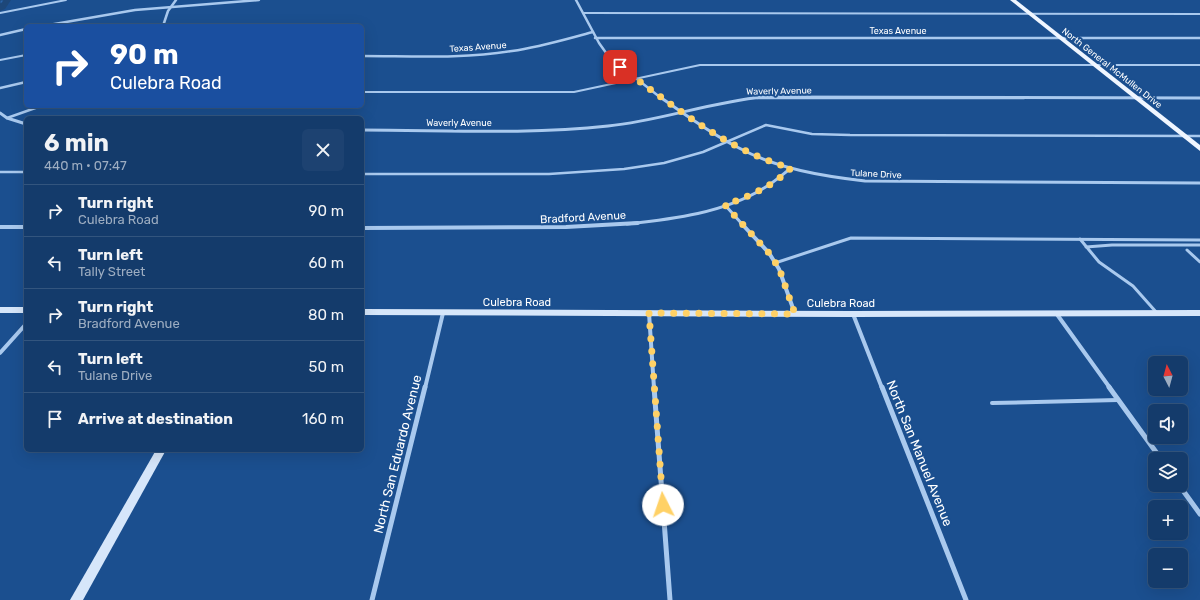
<!DOCTYPE html>
<meta charset="utf-8">
<style>
:root{--surface:#143b6b;--page:#1d4271;--text:#f1f3f6;--muted:#9dadc1;--line:#33557e}
body{margin:0;font-family:Rubik,sans-serif;background:var(--page);color:var(--text);height:100vh;display:flex;flex-direction:column;font-size:15px;white-space:nowrap}
*{box-sizing:border-box;margin:0}
p{font-size:13px;color:var(--muted)}
.icon{flex:none;width:22px;height:22px;fill:none;stroke:currentColor;stroke-width:2;stroke-linecap:round;stroke-linejoin:round}
.map{position:relative;flex:1;overflow:hidden}
.drawer{position:absolute;left:24px;top:116px;width:340px;height:336px;display:flex;flex-direction:column;background:var(--surface);border-radius:6px;box-shadow:0 4px 16px #0002,0 0 0 1px var(--line)}
.drawer>*{flex:none}
.guide{position:absolute;left:24px;top:24px;width:340px;height:84px;border-radius:6px;box-shadow:0 4px 16px #0002,0 0 0 1px var(--line);background:#1a4fa0;color:#fff;overflow:hidden}
.needle{width:26px;rotate:354deg}
.fabs{position:absolute;left:1148px;top:356px;display:grid;gap:8px}
.fabs a{display:grid;place-items:center;width:40px;height:40px;border-radius:6px;background:var(--surface);box-shadow:0 4px 16px #0002,0 0 0 1px var(--line);font-size:20px}
.pin{position:absolute;display:grid;place-items:center;width:34px;height:34px;color:#fff;margin:-17px;border-radius:8px;box-shadow:0 2px 6px #0006}
.me{position:absolute;width:44px;margin:-22px;rotate:356deg;stroke-linejoin:round;filter:drop-shadow(0 0 3px #0008)}
.turn{display:flex;align-items:center;gap:14px;height:84px;padding:0 20px;font-size:18px}
.turn .icon{width:52px;height:52px;stroke-width:2.5}
.turn b{display:block;font-size:28px;line-height:34px}
.round{display:grid;place-items:center;flex:none;width:42px;height:42px;border-radius:6px;background:var(--page)}
.headline{display:flex;align-items:center;justify-content:space-between;height:68px;padding:0 20px}
h1{font-size:24px;font-weight:700;line-height:30px}
ul{padding:0;list-style:none}
li{display:flex;align-items:center;gap:12px;height:52px;padding:0 20px;border-top:1px solid var(--line)}
li div{flex:1}
li b{display:block;font-size:15px}
li em{font-style:normal}
.map>svg:first-child{display:block}
</style>
<div class="map">
<svg width="1200" height="600" viewBox="0 0 1200 600">
<rect width="100%" height="100%" fill="#1b4f8f"/>
<g fill="none" stroke-linecap="round" stroke-linejoin="round">
<g stroke="#a9c9ee" stroke-width="2">
<path d="M0,13l66,-13"/>
<path d="M584,13l616,1"/>
<path d="M0,60l26,-5"/>
<path d="M362,92h212l126,-27h500"/>
</g>
<g stroke="#a9c9ee" stroke-width="2.5">
<path d="M7,118l34,-12"/>
<path d="M0,172h26"/>
<path d="M362,174h187l75,-5 40,-6 39,-11 63,-27 46,9 38,1 350,1"/>
</g>
<g stroke="#a9c9ee" stroke-width="3">
<path d="M1080,239l19,23 34,24 24,27"/>
<path d="M1086,247l26,-2h88"/>
<path d="M1187,250l13,12"/>
<path d="M775,263l76,-25 349,2"/>
</g>
<path stroke="#a9c9ee" stroke-width="4" d="M992,403l126,-3"/>
<g stroke="#a9c9ee" stroke-width="2.5">
<path d="M576,0l23,43 10,14 52,41"/>
<path d="M43,26l92,-16 124,-10"/>
<path d="M163,26l5,-15 8,-11"/>
<path d="M0,35l26,-6"/>
<path d="M595,38h605"/>
<path d="M362,56c50,0 101,3 150,-5 28,-4 54,-12 81,-19"/>
<path d="M0,88l26,-6"/>
<path d="M757,98h267"/>
</g>
<g stroke="#a9c9ee" stroke-width="3">
<path d="M660,97c26,18 51,37 79,51 39,21 83,28 126,33l335,2"/>
<path d="M0,113l7,5 19,6"/>
<path d="M362,130c82,0 164,5 246,-4 52,-5 102,-24 155,-29l437,1"/>
<path d="M725,205l17,19"/>
<path d="M627,224c46,-5 97,-11 137,-36 9,-5 18,-13 27,-20"/>
</g>
<g stroke="#a9c9ee" stroke-width="4">
<path d="M741,223l28,30 10,16 16,45"/>
<path d="M0,227h26"/>
<path d="M362,228l204,-1 72,-4"/>
<path d="M649,313l5,75"/>
<path d="M1056,313l54,75"/>
<path d="M853,314l29,74"/>
<path d="M0,353l26,-29"/>
<path d="M425,388l18,-75"/>
</g>
<g stroke="#a9c9ee" stroke-width="5">
<path d="M654,387l16,213"/>
<path d="M882,387l84,213"/>
<path d="M1109,387l52,72"/>
<path d="M1179,485l21,29"/>
<path d="M372,600l53,-213"/>
</g>
<g fill="#d6e6fa" fill-rule="evenodd">
<rect x="0" y="307" width="26" height="6"/>
<path d="M362,309l491,2 347,-1v6l-347,1 -491,-2z"/>
<path d="M156,450h10l-83,150h-13z"/>
</g>
<path fill="#f0f6ff" fill-rule="evenodd" d="M1010,0h6l184,145v6z"/>
</g>
<path fill="#1d4779" d="M4,0h7l-6,9 -5,2v-7z"/>
<path fill="#2a66ad" stroke="#1d4779" d="M0,0h4l-2,3 -2,1z"/>
<g fill="none" stroke-linecap="round" stroke-linejoin="round">
<path stroke="#ffd166" stroke-width="7" stroke-dasharray="0 12.6" d="M620,67c54,39 106,83 171,101 -19,19 -42,28 -66,37l44,48 10,15 16,46 -146,-1 14,192"/>
</g>
<g text-anchor="middle" stroke-width="4" stroke-linejoin="round" paint-order="stroke">
<g font-size="9" fill="#fff" stroke="#1b4f8f">
<text x="898" y="34">Texas Avenue</text>
<text transform="translate(478 47) rotate(-4)" y="3">Texas Avenue</text>
<text transform="translate(1112 68) rotate(38)" y="3">North General McMullen Drive</text>
<text transform="translate(779 91) rotate(-1)" y="3">Waverly Avenue</text>
<text x="459" y="126">Waverly Avenue</text>
<text transform="translate(876 174) rotate(3)" y="3">Tulane Drive</text>
</g>
<g font-size="11" fill="#fff" stroke="#1b4f8f">
<text transform="translate(583 217) rotate(-3)" y="4">Bradford Avenue</text>
<text x="517" y="306">Culebra Road</text>
<text x="841" y="307">Culebra Road</text>
</g>
<g font-size="13" fill="#fff" stroke="#1b4f8f">
<text transform="translate(920 453) rotate(68)" y="5">North San Manuel Avenue</text>
<text transform="translate(397 454) rotate(-76)" y="5">North San Eduardo Avenue</text>
</g>
</g>
</svg>
<div class="fabs">
<a><svg class="needle" viewBox="-14 -14 28 28"><path d="M0-13l5 13h-10z" fill="#e53935"/><path d="M0 13l5-13h-10z" fill="#9dadc1"/></svg></a>
<a><svg class="icon" aria-label="sound" viewBox="0 0 24 24"><path d="M4 9h4l5-4v14l-5-4H4zM17 9q2 3 0 6"/></svg></a>
<a><svg class="icon" aria-label="layers" viewBox="0 0 24 24"><path d="M12 4l9 5-9 5-9-5zM3 14l9 5 9-5"/></svg></a>
<a>+</a>
<a>−</a>
</div>
<div class="pin" style="left:620px;top:67px;background:#d93025"><svg class="icon" aria-label="arrive" viewBox="0 0 24 24"><path d="M6 21V4h12l-3 4 3 4H6"/></svg></div>
<svg class="me" style="left:663px;top:505px" viewBox="-20 -20 40 40"><circle r="19" fill="#fff"/><path d="M0-13L10 11 0 6-10 11z" fill="#ffd166"/></svg>
<div class="guide">
<div class="turn"><svg class="icon" aria-label="right" viewBox="0 0 24 24"><path d="M7 20v-9h11M14 6l5 5-5 5"/></svg><div><b>90 m</b>Culebra Road</div></div>
</div>
<section class="drawer">
<div class="headline"><div><h1>6 min</h1><p>440 m · 07:47</p></div><a class="round"><svg class="icon" aria-label="close" viewBox="0 0 24 24"><path d="M6 6l12 12M18 6L6 18"/></svg></a></div>
<ul>
<li><svg class="icon" aria-label="right" viewBox="0 0 24 24"><path d="M7 20v-9h11M14 6l5 5-5 5"/></svg><div><b>Turn right</b><p>Culebra Road</p></div><em>90 m</em></li>
<li><svg class="icon" aria-label="left" viewBox="0 0 24 24"><path d="M17 20v-9H6M10 6l-5 5 5 5"/></svg><div><b>Turn left</b><p>Tally Street</p></div><em>60 m</em></li>
<li><svg class="icon" aria-label="right" viewBox="0 0 24 24"><path d="M7 20v-9h11M14 6l5 5-5 5"/></svg><div><b>Turn right</b><p>Bradford Avenue</p></div><em>80 m</em></li>
<li><svg class="icon" aria-label="left" viewBox="0 0 24 24"><path d="M17 20v-9H6M10 6l-5 5 5 5"/></svg><div><b>Turn left</b><p>Tulane Drive</p></div><em>50 m</em></li>
<li><svg class="icon" aria-label="arrive" viewBox="0 0 24 24"><path d="M6 21V4h12l-3 4 3 4H6"/></svg><div><b>Arrive at destination</b></div><em>160 m</em></li>
</ul>
</section>
</div>
